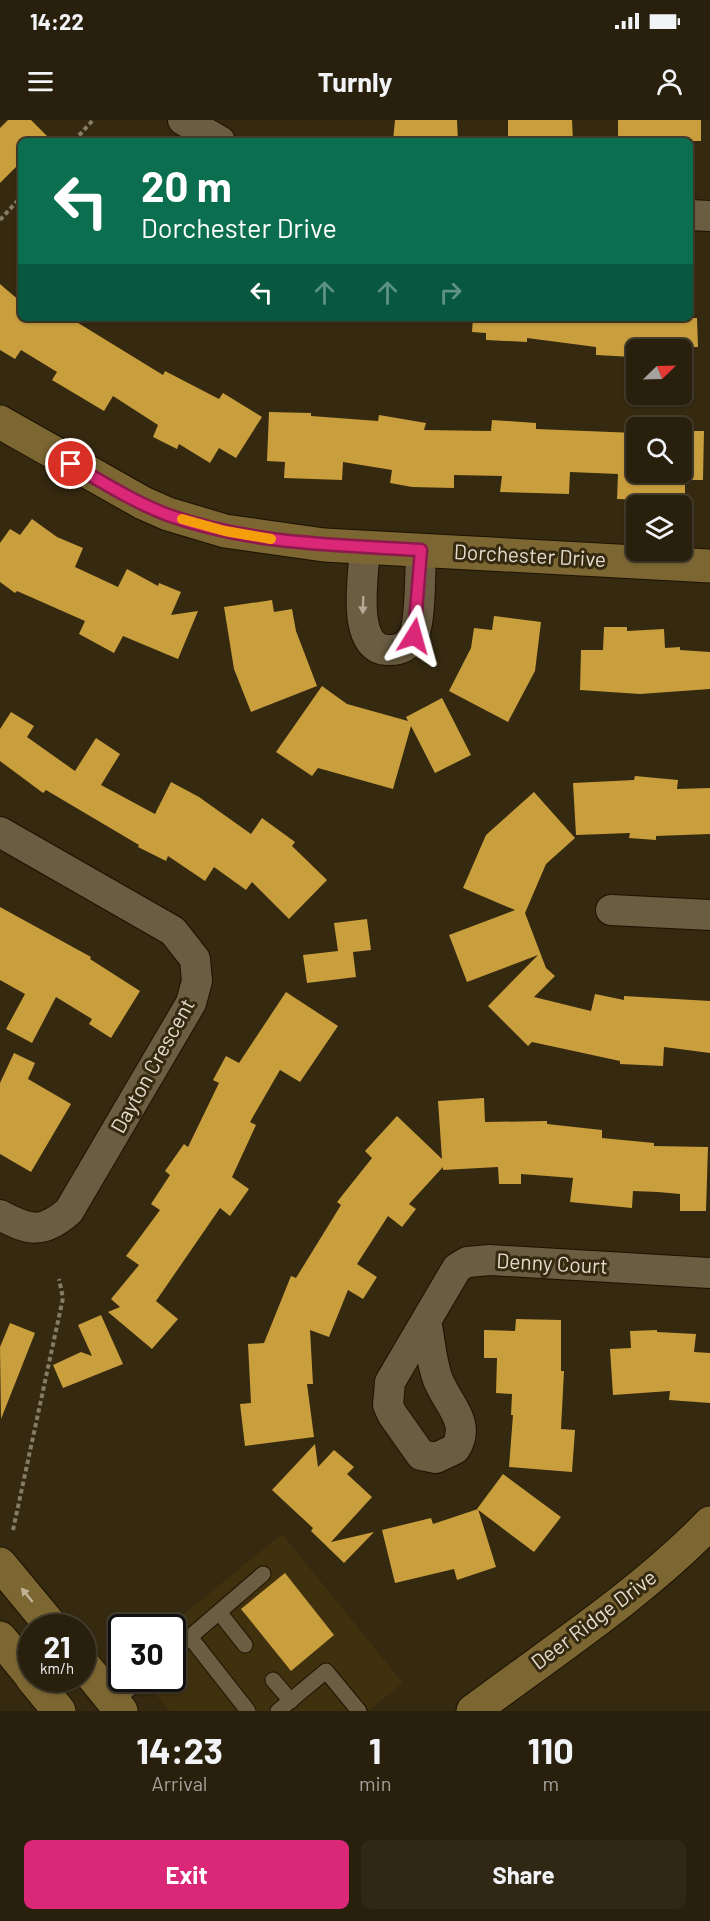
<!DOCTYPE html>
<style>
:root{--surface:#281f0c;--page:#302715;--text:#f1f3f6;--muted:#a5a29d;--line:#443d2d;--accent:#db2777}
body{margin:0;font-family:Barlow,sans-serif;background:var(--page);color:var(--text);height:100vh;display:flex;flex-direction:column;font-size:22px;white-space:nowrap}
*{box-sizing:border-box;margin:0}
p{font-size:20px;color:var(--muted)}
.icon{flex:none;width:33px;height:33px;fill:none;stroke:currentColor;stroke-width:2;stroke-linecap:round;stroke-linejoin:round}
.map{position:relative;height:1591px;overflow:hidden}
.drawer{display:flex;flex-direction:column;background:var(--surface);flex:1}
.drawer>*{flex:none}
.hud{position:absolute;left:18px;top:18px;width:675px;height:183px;border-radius:9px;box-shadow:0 2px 4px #0004,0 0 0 2px var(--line);background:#0b6e4f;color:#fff;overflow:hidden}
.needle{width:39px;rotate:67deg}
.tools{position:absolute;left:626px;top:219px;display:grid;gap:12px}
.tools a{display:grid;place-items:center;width:66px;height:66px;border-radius:9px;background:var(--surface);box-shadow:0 2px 4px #0004,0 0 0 2px var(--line);font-size:30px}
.speed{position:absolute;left:18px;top:1494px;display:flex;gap:12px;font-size:30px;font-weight:700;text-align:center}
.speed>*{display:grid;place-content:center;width:78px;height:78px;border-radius:50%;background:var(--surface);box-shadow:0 2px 4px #0004,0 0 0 2px var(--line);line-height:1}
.speed small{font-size:15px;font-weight:400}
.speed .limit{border:3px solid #111;border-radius:9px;background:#fff;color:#111}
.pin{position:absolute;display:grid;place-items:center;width:51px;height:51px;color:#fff;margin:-26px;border:3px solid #fff;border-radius:50%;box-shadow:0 2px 6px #0007}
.me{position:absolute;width:66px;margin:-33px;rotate:8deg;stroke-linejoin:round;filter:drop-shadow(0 0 4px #0008)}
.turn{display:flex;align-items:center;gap:21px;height:126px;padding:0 24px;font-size:27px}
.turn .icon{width:78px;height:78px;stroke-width:2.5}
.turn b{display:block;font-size:42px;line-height:51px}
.lanes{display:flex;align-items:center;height:57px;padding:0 24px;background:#0003;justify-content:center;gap:30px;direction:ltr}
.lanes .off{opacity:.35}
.eta{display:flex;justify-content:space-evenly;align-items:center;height:102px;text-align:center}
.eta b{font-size:36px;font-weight:700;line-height:42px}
.button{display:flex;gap:12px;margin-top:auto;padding:12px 24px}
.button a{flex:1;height:69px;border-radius:9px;background:var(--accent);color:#fff;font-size:24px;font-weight:700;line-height:69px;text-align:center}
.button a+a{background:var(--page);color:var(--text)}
.status{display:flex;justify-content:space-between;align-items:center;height:42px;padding:0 30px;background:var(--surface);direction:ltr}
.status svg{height:16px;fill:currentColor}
header{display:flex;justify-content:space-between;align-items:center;height:78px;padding:0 24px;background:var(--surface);font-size:27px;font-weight:700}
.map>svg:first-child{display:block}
</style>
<div class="status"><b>14:22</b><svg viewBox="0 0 49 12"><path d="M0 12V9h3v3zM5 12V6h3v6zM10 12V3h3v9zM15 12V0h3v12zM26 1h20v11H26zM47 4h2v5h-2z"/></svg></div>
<header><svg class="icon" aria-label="menu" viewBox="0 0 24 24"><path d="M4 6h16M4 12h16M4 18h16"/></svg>Turnly<svg class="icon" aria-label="person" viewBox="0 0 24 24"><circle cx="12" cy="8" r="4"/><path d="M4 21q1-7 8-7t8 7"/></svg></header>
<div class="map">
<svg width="710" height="1591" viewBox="0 0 710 1591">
<rect width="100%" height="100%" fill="#352910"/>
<path fill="#3f300e" d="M282,1414l121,149 -35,28h-198l-27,-32 29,-1v-50l-4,-1z"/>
<g fill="#c99e3d">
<path d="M8,0h23l21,21h-31v21l-21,21v-55z"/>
<path d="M395,0h62l1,21h-65z"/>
<path d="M508,0h64l1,21h-65z"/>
<rect x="618" y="0" width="83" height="21"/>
<path d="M0,164l21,18v16h49l93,57 2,-4 54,28 4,-6 39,24 -26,41 -17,-10 -9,15 -31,-19 -2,5 -24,-12 5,-12 -45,-29 -9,15 -52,-31 5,-8 -36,-22 -6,9 -15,-9z"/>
<path d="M473,198h224l1,29 -65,2v8l-37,-2v-8l-69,-9v4l-41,-2v-7l-14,-1z"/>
<path d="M269,292l42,1v3l67,5 1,-6 47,8 -2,7 67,1 1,-11 44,3v6l100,4v39h45v-41h23l-1,49h-18v20h-41l-27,-1 1,-25 -48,-2 -1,22 -69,-2 2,-16 -48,-1v13l-42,-1 -22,-4 2,-13 -49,-8 -1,18 -58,-2 1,-16 -18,-1z"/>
<path d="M32,399l25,18 26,11 -8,19 43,20 9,-18 31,17 1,-3 22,9 -10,23 27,-4 -20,48 -55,-23 -9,17 -35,-19 6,-13 -68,-30 -2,2 -15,-11v-39l10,-14 10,6z"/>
<path d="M272,480l2,12 18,-3 4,22 21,55 -66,26 -17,-43 -10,-62z"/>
<path d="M494,496l47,6 -6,49 -27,51 -59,-31 22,-43 3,-20 18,2z"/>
<path d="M604,507h23v4l37,-2 1,19 15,-1v3l30,2v37l-70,5 -60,-4 1,-40h22z"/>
<path d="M322,566l25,18 61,17 -2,-4 36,-19 29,57 -36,18 -24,-47 -18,63 -75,-21 -6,8 -36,-24z"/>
<path d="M11,592l23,14 -7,11 48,34 21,-33 24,16 -19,31 54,29 16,-32 28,15 52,37 11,-16 33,24 -3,4 35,34 -38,39 -37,-37 -6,8 -32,-23 -9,14 -37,-25 -2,5 -28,-14 1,-2 -93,-55 -3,3 -43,-32v-32z"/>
<path d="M635,656l43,4 -1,9 33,-1v46l-54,2v4l-27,-2 1,-5 -54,2 -3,-52 61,-3z"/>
<path d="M534,672l41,46 -29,26 -21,49 21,55 9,8 -21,21 57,14 4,-17 29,6v-4l86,5v52l-46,-6 -1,19 -43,-2v-3l-88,-19 -4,4 -40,-40 50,-51 -71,27 -18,-47 66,-25 -52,-22 23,-53z"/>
<path d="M0,787l91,50 -1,2 50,32 -29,47 -22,-14 3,-5 -36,-22 -24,46 -26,-14 19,-35 -25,-14z"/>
<path d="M367,799l4,31 -18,2 3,25 -49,6 -4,-28 35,-4 -4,-28z"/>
<path d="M286,872l52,34 -38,56 -20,-12 -30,52 6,3 -24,52 17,12 -19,27 -10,-8 -64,93 22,18 -26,30 -44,-37 12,-5 -9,-8 28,-34 -13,-9 34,-46 -9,-6 19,-29 -5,-4 19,-27 4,3 31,-64 -6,-3 13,-24 13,7z"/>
<path d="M14,933l21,10 -7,16 43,25 -40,68 -31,-18v-71z"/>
<path d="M484,978l1,24 62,-1v3l55,6v8l52,5v3l54,1 -2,64h-26v-17l-22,-2 -25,-1 -1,17 -62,-6 3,-24 -52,-4v10h-22l-1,-17 -55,3v-3l-34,37 7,5 -14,18 -14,-11 -31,48 20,13 -14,22 -15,-9 -19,47 -19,-7 3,54h-6l7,53 -69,9 -5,-42 11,-1 -3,-59 16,-1 27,-67 5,2 45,-73 -4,-3 35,-44 -7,-7 32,-35 45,43 -4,-58z"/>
<path d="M101,1195l22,49 -60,24 -10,-23 28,-13 11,4 -14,-31z"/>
<path d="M516,1199l45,1v51h3l-3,58 14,1 -3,42 -63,-5 4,-52h-2l1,-21 -16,-1 1,-35h-13v-28l31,1z"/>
<path d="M10,1203l25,10 -34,86 -1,-72z"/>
<path d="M657,1210v2l39,2 -2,18 16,1v50l-41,-3 1,-9 -57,4 -3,-46 21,-1 -1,-17z"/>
<path d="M315,1324l3,23 16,-17 20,17 -7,7 25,23 -41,45 43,-10 -30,31 -33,-32 2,-3 -41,-38z"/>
<path d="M503,1354l58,43 -27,35 -57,-43z"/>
<path d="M478,1389l18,58 -39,13 -3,-11 -59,14 -13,-53 49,-12 2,6z"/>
<path d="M285,1453l49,62 -43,36 -50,-62z"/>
</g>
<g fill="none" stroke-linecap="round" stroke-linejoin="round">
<defs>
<g id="lane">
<path d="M219,1492l26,33"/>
<path d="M190,1517l73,-63"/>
<path d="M172,1532l18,-15 58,74"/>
<path d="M273,1560l18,21"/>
<path d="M114,1582l28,-24"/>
<path d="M278,1591l48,-40 33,40"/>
</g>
<g id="street">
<path d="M183,0l37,21"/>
<path d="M690,95l20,1"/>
<path d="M365,427c-1,26 -16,105 25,103 10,0 18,-4 23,-13 8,-15 7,-68 8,-87"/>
<path d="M0,712l173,99 22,28 2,22 -6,22 -122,208c-26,23 -40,20 -69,4"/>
<path d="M611,790l99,5"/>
<path d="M426,1201c4,19 5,38 11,56 8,25 36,45 18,72l-19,9 -15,-3 -29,-41 -4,-9 2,-23 67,-114 10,-6 23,-2 220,13"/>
</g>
<g id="secondary">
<path d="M0,302l143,81 25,11 57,17 99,14 386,21"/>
<path d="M0,1444l53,64"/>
<path d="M0,1518l32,39"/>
<path d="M82,1543l39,48"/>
<path d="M32,1558l27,33"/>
<path d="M473,1591c80,-60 167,-116 237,-188"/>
</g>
</defs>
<use href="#lane" stroke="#1d1200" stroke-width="17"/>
<use href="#street" stroke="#1d1200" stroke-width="32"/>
<use href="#secondary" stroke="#1d1200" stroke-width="35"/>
<g stroke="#857b66" stroke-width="4" stroke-dasharray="4.5 3" stroke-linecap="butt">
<path d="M74,21l19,-21"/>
<path d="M0,100l21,-23"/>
<path d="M13,1410l50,-232 -4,-19"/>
</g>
<use href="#lane" stroke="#6b5d42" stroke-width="15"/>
<use href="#street" stroke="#6b5d42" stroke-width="30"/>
<use href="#secondary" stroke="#7c6632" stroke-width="33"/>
</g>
<defs><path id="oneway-solid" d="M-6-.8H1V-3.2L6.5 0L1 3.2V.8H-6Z" transform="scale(1.5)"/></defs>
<use fill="#b4a995" href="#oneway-solid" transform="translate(363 485) rotate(92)"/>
<use fill="#c0b397" href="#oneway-solid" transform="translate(27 1475) rotate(-129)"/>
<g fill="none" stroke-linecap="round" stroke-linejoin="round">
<defs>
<path id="route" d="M71,344c31,18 63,38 97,51 81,29 168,30 253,35l-7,86"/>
</defs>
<use href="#route" stroke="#8e194d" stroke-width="15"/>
<use href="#route" stroke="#db2777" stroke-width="10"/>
<path stroke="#f59e0b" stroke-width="10" d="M182,399l43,12 46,8"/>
</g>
<g text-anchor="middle" stroke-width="6" stroke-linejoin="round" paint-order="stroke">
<g font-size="21" fill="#e4dccd" stroke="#352910">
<text transform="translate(530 436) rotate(3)" y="7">Dorchester Drive</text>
<text transform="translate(153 946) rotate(-61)" y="7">Dayton Crescent</text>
<text transform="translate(552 1144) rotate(3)" y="7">Denny Court</text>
<text transform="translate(594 1500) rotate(-37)" y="7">Deer Ridge Drive</text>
</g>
</g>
</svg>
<div class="tools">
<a><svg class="needle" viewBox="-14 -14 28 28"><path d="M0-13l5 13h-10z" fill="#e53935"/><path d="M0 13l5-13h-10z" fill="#a5a29d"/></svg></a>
<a><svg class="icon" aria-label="search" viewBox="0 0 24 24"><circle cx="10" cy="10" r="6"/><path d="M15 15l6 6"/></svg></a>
<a><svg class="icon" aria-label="layers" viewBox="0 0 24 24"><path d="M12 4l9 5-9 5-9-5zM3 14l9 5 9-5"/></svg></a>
</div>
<div class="speed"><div>21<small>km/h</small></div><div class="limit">30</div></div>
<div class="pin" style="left:71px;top:344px;background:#d93025"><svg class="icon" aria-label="arrive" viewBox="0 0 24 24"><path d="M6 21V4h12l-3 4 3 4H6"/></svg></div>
<svg class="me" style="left:414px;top:516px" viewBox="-20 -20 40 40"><path d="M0-17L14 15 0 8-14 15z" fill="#db2777" stroke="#fff" stroke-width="4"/></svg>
<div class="hud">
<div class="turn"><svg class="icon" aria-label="left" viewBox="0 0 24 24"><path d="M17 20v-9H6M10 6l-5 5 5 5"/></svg><div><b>20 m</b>Dorchester Drive</div></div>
<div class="lanes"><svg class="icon" aria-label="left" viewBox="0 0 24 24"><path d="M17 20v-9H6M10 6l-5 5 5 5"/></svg><svg class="icon off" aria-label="ahead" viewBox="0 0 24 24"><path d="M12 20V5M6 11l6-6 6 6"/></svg><svg class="icon off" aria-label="ahead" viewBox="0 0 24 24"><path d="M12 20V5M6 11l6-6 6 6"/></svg><svg class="icon off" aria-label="right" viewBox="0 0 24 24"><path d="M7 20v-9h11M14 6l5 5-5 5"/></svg></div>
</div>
</div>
<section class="drawer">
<div class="eta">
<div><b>14:23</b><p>Arrival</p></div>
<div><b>1</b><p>min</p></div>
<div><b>110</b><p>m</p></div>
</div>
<div class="button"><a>Exit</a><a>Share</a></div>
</section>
